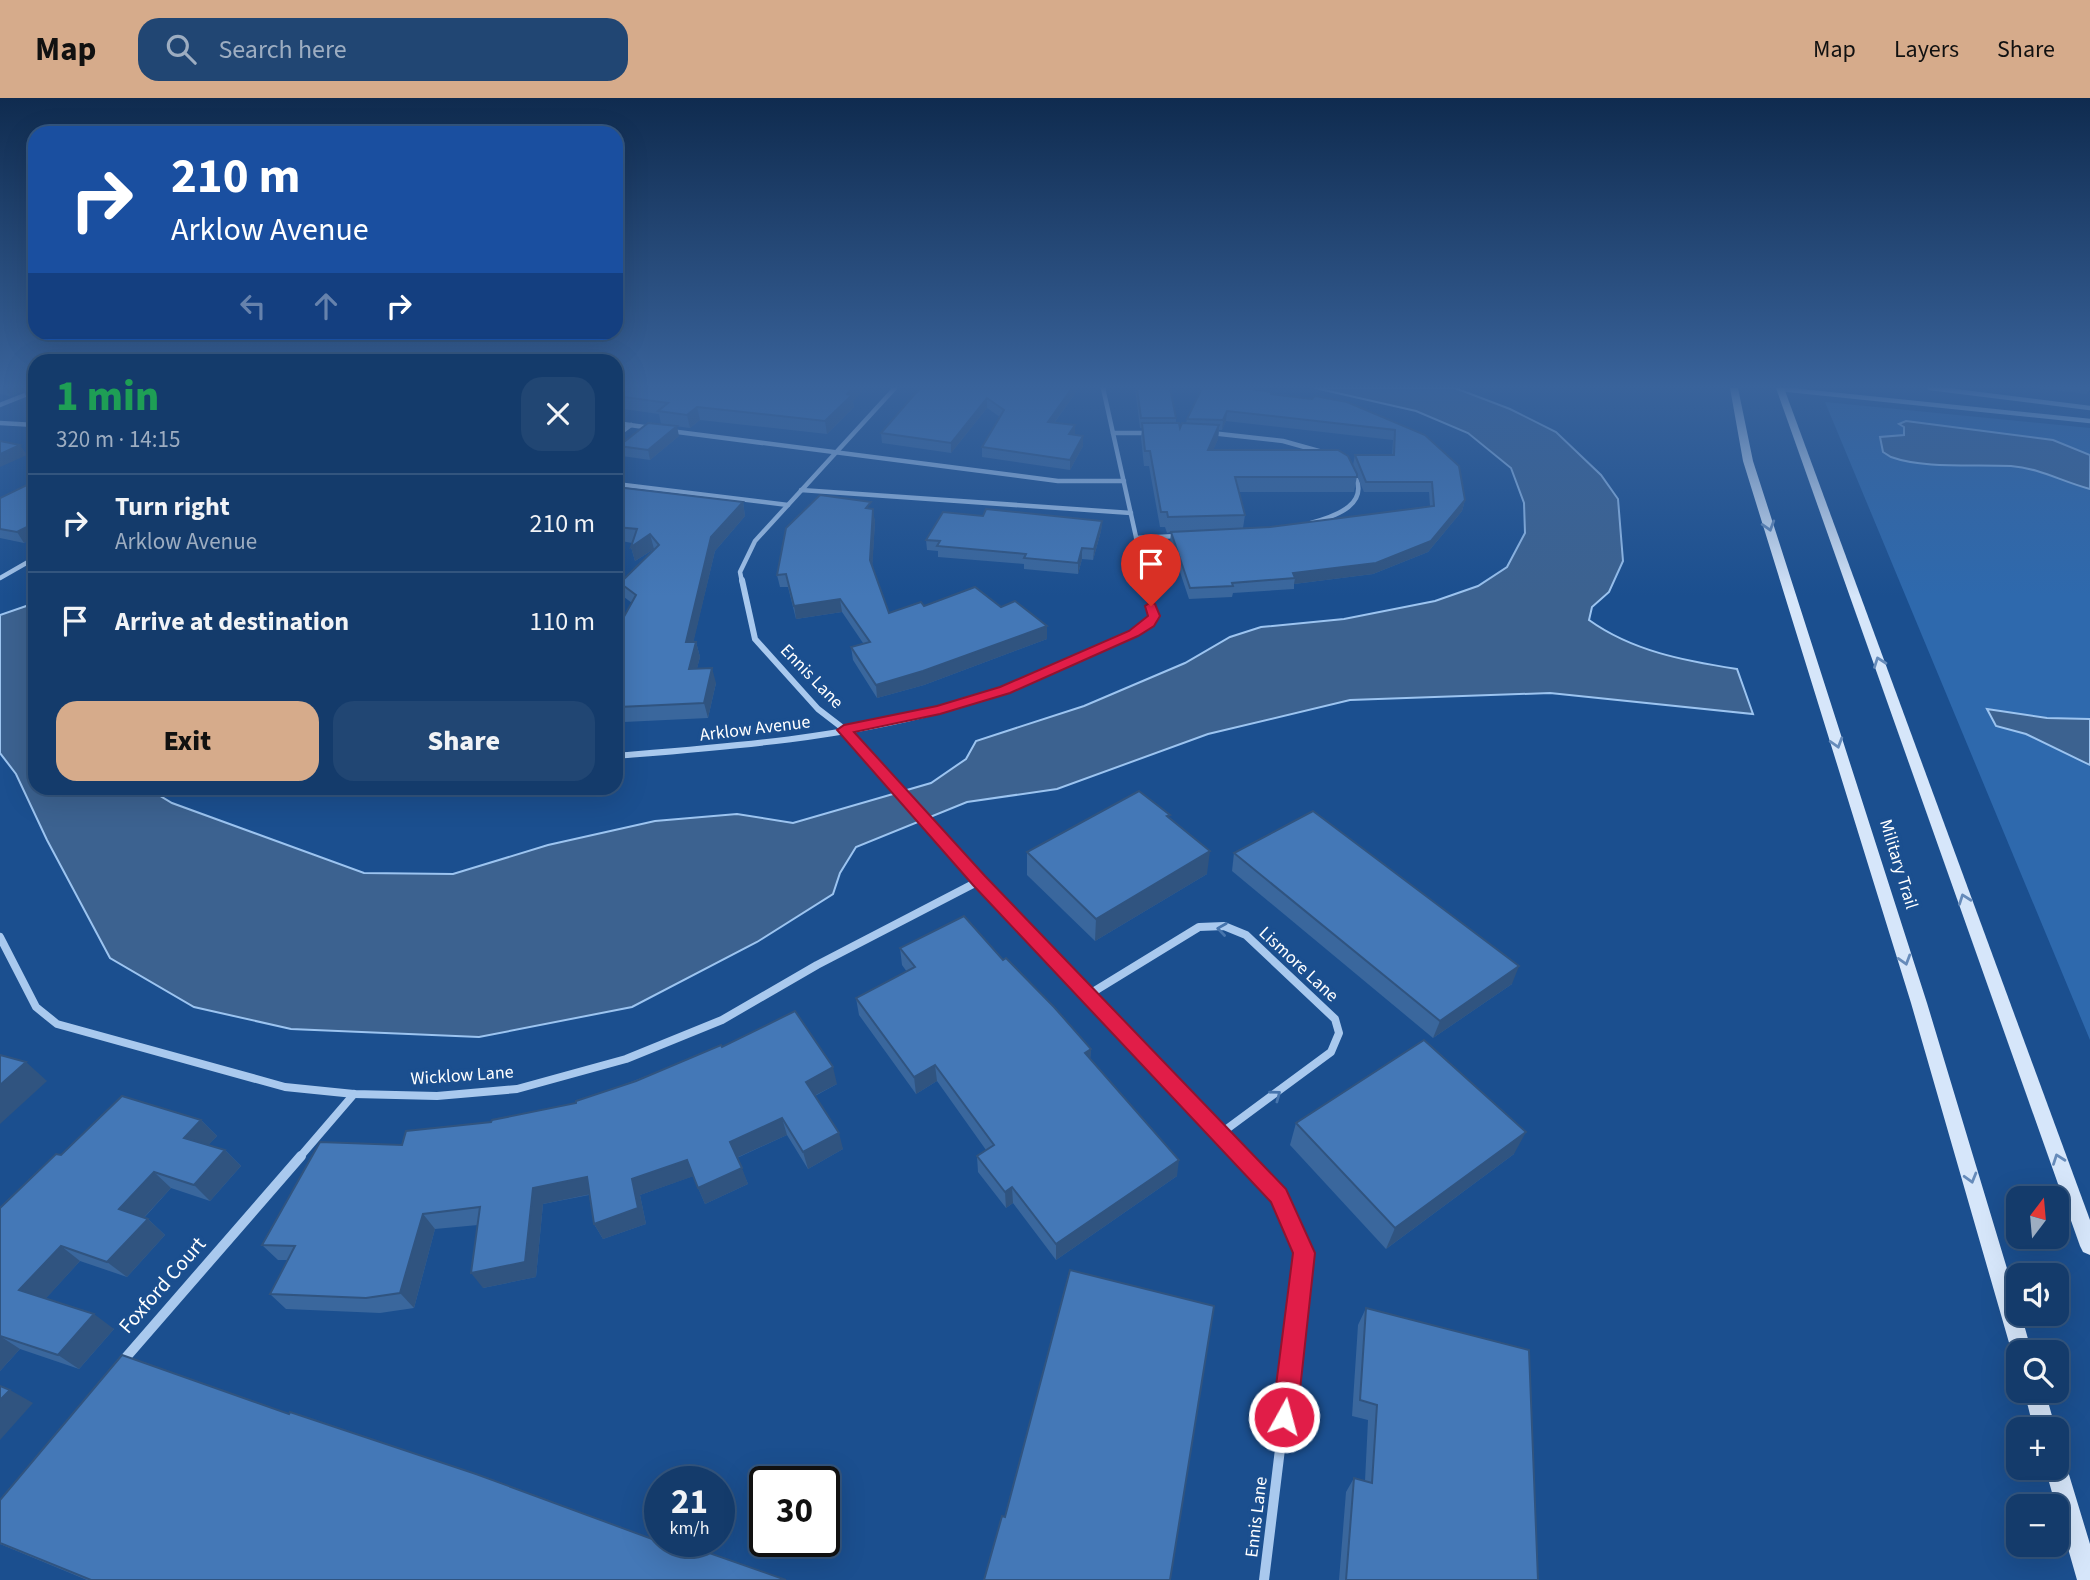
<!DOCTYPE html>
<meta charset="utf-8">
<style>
:root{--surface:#143b6b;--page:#214673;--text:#f1f3f6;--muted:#9dadc1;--line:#33557e;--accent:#d6ab8b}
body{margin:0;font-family:"Source Sans 3",sans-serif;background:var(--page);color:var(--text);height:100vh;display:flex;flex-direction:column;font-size:26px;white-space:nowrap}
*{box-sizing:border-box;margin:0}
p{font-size:23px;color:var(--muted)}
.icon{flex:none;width:38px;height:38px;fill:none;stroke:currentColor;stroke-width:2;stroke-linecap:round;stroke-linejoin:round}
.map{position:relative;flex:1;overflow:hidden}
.details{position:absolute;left:28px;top:256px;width:595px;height:441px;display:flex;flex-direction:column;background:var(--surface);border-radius:21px;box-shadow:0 7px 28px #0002,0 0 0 2px var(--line)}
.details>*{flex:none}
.top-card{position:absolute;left:28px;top:28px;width:595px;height:214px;border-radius:21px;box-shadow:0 7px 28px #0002,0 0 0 2px var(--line);background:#1a4fa0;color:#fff;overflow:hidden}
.needle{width:46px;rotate:16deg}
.fabs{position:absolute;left:2006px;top:1088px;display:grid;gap:14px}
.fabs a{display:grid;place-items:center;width:63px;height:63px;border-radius:14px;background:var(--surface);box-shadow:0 7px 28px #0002,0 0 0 2px var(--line);font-size:35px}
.speed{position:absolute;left:644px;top:1368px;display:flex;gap:14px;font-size:35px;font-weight:700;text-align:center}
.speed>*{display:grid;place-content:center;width:91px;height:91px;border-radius:50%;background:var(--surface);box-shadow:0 7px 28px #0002,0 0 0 2px var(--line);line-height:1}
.speed small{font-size:18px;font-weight:400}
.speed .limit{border:4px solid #111;border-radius:10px;background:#fff;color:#111}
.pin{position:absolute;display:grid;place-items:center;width:60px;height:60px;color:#fff;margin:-72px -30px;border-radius:50% 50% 50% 0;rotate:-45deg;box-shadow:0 0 7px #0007}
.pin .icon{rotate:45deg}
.me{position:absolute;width:77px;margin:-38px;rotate:7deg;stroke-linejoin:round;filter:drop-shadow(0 0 5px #0008)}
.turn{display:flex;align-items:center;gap:24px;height:147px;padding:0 28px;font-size:32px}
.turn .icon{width:91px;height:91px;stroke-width:2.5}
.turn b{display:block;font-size:49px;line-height:60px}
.lanes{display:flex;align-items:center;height:66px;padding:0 28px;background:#0003;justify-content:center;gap:35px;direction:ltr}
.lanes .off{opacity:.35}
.round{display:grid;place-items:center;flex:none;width:74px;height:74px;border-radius:21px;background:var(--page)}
.overview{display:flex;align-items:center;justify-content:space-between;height:119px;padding:0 28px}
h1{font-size:42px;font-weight:800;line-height:52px;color:#1e9e55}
.button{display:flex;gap:14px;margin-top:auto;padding:14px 28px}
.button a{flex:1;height:80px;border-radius:21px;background:var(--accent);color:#111;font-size:28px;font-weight:800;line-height:80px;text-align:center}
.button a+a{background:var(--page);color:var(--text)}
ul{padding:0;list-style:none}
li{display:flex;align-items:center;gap:21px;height:98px;padding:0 28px;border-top:2px solid var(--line)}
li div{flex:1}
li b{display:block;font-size:26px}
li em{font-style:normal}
header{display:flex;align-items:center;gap:42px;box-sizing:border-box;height:98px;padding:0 35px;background:var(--accent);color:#111}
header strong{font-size:33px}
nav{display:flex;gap:38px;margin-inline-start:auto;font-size:24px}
.search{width:490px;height:63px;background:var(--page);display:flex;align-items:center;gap:18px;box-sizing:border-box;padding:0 24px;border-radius:21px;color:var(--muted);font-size:26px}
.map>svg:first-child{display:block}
</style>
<header>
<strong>Map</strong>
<div class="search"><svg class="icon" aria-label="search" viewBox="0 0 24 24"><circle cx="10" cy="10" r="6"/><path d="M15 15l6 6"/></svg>Search here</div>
<nav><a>Map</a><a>Layers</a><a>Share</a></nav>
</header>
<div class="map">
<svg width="2090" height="1482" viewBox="0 0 2090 1482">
<rect width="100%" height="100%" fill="#1b4f8f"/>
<path fill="#2e69ad" d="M1825,304l265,26v612z"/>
<g fill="#3c6290" stroke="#9cc4f0" stroke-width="2">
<path d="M1315,290h140l55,21 46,23 45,43 17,24 5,62 -14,31 -17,15 -3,13c43,31 96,41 148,49l16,45 -203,-21 -200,7 -142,34 -151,55 -90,13 -111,45 -16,26 -7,21 -76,48 -125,65 -153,30 -188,-8 -97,-22 -84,-49 -63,-118 -31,-66 -16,-21v-138l35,-12v185h112l25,15 192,70 89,1 95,-29 107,-24 82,-7 56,9 138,-40 35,-24 10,-18 108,-35 101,-43 45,-26 31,-10 83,-8 91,-18 43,-15 29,-19 18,-34 -1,-30 -13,-35 -43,-35 -52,-22z"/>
<path d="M1906,323l147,19 37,15v34c-27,-7 -51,-21 -79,-23 -36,-2 -87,3 -120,-9l-8,-5 -3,-15 24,-2v-8l-5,-3z"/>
<path d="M1987,611l60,9 43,1v46l-64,-31 -30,-8z"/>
</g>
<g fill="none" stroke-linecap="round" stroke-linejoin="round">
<g stroke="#a9c9ee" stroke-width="4.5">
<path d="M1103,290l43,194"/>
<path d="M1930,290l160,20"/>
<path d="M1780,291l310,32"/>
<path d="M0,307l35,-14"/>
<path d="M0,325l35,2"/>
<path d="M616,325l35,5"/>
<path d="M670,333l388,50h66"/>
<path d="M1113,335h37"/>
<path d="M1211,335l72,8 43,12"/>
<path d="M616,338l15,-11"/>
<path d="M616,386l172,21"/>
<path d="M801,392l330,23"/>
<path d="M1311,425c25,-7 61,-19 42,-51"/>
<path d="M1136,440l42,-2"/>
<path d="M0,480l35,-20"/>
<path d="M742,484l-2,-10 15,-31 140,-153"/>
</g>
<g stroke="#a9c9ee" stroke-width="6">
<path d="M742,482l13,59 63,70 26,20 92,103"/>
<path d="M616,658c109,-9 220,-17 326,-46 50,-14 97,-34 144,-55 21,-10 56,-18 68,-39l-8,-36"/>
</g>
<g stroke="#a9c9ee" stroke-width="8">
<path d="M934,732l309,328"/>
<path d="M0,839l36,70 21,17 228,63 69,7 83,2 80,-7 109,-30 96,-39 95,-55 162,-84"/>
<path d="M1088,897l111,-68 25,-1 22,9 89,84 4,14 -8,19 -111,82"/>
<path d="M299,1060l55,-64"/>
</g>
<g stroke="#a9c9ee" stroke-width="10">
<path d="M1242,1058l37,39 25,58 -40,327"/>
<path d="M122,1264l179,-206"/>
</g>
<g fill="#d6e6fa" fill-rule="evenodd">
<path d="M1730,290h8l15,73 174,542 91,302v9h3l11,39h-14v9l-6,-9 -101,-350 -168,-542z"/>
<path d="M1776,290h8l306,832v35l-7,-3 -3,-6z"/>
<path d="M2024,1293h21l11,39h-22z"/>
<path d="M2056,1359l8,3 3,8 23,76v36h-13l-32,-112h11z"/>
</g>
</g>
<g fill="#3a679d" fill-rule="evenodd">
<path d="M0,290h35v12l-7,-1 -5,-8 -13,5 -10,-2z"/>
<path d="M616,290l237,14 1,5 -27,27 -127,-14 -10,8 -29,-4 -2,-10 -43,-6z"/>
<path d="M920,290l157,3 -22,31 20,12 -1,1 9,11 -13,24 -88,-13v-10l18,-30 -13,-9 -36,45 -69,-10 -1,-10z"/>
<path d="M1135,290h35l6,30v5l4,5 6,-5 1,-4 84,-25 154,41 40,65 -3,11 -34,41 -55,22 -79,10v5l-61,4 -1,4 -43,2 -19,-57 1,-10 -4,1 -2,-6h-5l-11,-61h-5l-3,-28 1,-10h-2zM1226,323l167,19 -1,15h-37l-2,10 -140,-15 5,-11 1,-9h3zM1357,378l7,16h65l1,14 -160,21 -27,1 2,-13 -6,-23h115z"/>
<path d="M2036,290h54v1l-3,5z"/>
<path d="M679,338l-29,24 -28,-4 -3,-10z"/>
<path d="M35,383v56l-11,6 -24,-5v-40z"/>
<path d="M616,389l127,15 2,14 -30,35 -22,91h3l4,15 -3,11 19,15 -8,35 -84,4 -2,4h-6v-94l16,-29 -8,-6 -4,-14 34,-34 -19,12 -4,-14 1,-4 -16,-3z"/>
<path d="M872,411l3,13 -3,44 17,47 35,-7 77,1 46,19v13l-123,46 -47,13 -24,-38 -2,-13 12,-4 -21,-31 -46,7 -8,-32h-8l-3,-12z"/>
<path d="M983,418l119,5 -1,10 -8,29 -11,-1 -4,15 -54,-5v-5l-86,-7v-6l-11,-1 -1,-10z"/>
<path d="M1169,721l38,55 -112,67 -68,-66v-23z"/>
<path d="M1234,755l278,131 -79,54 -201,-167z"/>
<path d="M900,850l103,12 88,89 -1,10 87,117 -121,84 -43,-57 -7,5 -28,-36 -1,-16 9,-6 -49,-69 -21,13 -57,-79 -3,-17 51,-26 -5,-7z"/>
<path d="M722,949l115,37 -22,12 28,53 -35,20 -21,-34 -50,23 11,26 -43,20 -12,-28 -53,19 6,29 -43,15 -9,-15 -5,-29 -46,9 -7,73 -53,11 -5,-63 -43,4 -21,79 -34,5 -94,-4 -16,-15 18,-34h-10l-16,-15 140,-100 89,-23 85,-19z"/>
<path d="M201,1022l16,16 -9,9 17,5 16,16 -31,35 -39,-13 -27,30 4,1 17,16 -38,42 -47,-16 -34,37 68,31 -35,40 -59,-20 -20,22v-163l61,-53z"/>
<path d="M1296,1025l218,31 -128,95 -96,-104z"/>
<path d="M1366,1210l172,272h-199l7,-88 8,-14 11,3 3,-61 -16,-4 6,-91z"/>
<path d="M289,1316l382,132 115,34h-699l-87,-36v-44z"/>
</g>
<g fill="#305480">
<path d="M5,290h24l-7,1 1,2 -13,5z"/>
<path d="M852,290h13l-12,14 1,5 -27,27 -2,-13z"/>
<path d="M1072,290h5v3l-29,40v-9z"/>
<path d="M987,300v10l-36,45v-10z"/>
<path d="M697,309l3,13 -10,8 -3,-13z"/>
<path d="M1227,313l-1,10 -4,9 1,-10z"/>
<path d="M1075,327v9l-6,10v-10z"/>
<path d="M1219,327l-1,14 -11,26 1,-15z"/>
<path d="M677,328l2,10 -29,24 -2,-10z"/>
<path d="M1083,338v10l-13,24v-10z"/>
<path d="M20,347l7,10 -27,12v-13z"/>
<path d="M1465,402l-3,11 -34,41 -55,22 -79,10 1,-6 -2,-5z"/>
<path d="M743,404l2,14 -30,35 -25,106 -4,-15 25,-105z"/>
<path d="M873,411l2,13 -3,51 -2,-13z"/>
<path d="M1102,423l-1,10 -8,29 1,-11z"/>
<path d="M35,425v14l-11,6 -7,-11z"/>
<path d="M650,436l4,15 -19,12 -4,-14z"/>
<path d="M1082,450v11l-4,15v-11z"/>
<path d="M840,501l2,13 -46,7 -2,-13z"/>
<path d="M1047,528v13l-123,46 -47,13 -1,-13z"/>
<path d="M696,544l4,15 -7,27 -4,-15z"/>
<path d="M712,570l4,15 -8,35 -4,-15z"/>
<path d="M619,609l5,15 -2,4 -5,-15z"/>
<path d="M1210,753l-3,23 -112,67 1,-22z"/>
<path d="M1519,868l-7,18 -79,54 7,-17z"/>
<path d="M1091,951l-1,17 -5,-13z"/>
<path d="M26,964l21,19 -47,43v-39z"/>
<path d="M935,967l2,16 -21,13 -2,-17z"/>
<path d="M833,969l4,17 -27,14 -4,-16z"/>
<path d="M782,1020l5,17 -51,23 -6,-16z"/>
<path d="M201,1022l16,16 -17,18 -16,-16z"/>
<path d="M1526,1034l-12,22 -128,95 9,-21z"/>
<path d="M839,1035l4,16 -35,20 -5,-17z"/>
<path d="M225,1052l16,16 -31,35 -16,-16z"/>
<path d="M687,1062l7,16 -54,19 6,29 -43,15 -9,-15 38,-45z"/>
<path d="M1179,1062l-2,16 -121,84v-16z"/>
<path d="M742,1070l6,16 -43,20 -7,-16z"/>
<path d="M154,1074l17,16 -34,37 -18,-16z"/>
<path d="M587,1079l9,16 -53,11 -7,73 -53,11 -12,-15 62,-85z"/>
<path d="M1012,1089l1,16 -7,5 -1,-16z"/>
<path d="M423,1116l12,15 -21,79 -14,-15z"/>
<path d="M148,1121l17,16 -38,42 -20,-15z"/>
<path d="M61,1148l19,15 -40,44 -21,-15z"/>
<path d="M94,1216l20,15 -35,40 -21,-14z"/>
<path d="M0,1238l20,13 -20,22z"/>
<path d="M10,1292l23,13 -33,37v-40z"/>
</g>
<g fill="#4478b7" stroke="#305480" stroke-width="2">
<path d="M24,290h11v3l-13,-2z"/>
<path d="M616,290h236l-5,6 5,1 -27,26 -128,-14 -10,8 -29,-4 10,-8 -52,-7z"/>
<path d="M920,290h152l-24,34 27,3 -6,9 14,2 -13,24 -88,-13 22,-37 -17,-12 -36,45 -70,-10z"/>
<path d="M1137,290h33l6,30h-35z"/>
<path d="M1202,290h43l26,4v2l41,5 3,-3 32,6 78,33 34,31 6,34 -34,41 -55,22 -83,10 2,5 -63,5 1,3 -43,2 -19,-56 99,-5 164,-21 -2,-24h-66l-11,-27h39l1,-25 -168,-19 -4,9 -36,-1z"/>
<path d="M648,325l29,3 -29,24 -29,-4z"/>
<path d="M1142,325h37l1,5 2,-5 37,2 -11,25h130l10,6 9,18v3h-122l10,38 -77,2 -1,-5h-6l-11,-61h-5z"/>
<path d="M0,343l20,4 -20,9z"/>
<path d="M35,383v42l-18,9 -17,-3v-31z"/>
<path d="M616,389l127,15 -32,35 -25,105h10l-7,27 23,-1 -8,35 -85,4 -3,4v-80l20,-36 -16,-12 39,-38 -9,-11 -19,13 6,-18 -21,-2z"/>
<path d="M820,397l51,7 -5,6 7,1 -3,51 19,53 32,-11 3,4 51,-19 26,20 14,-6 32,25 -124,45 -47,14 -25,-38 19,-5 -30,-43 -46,7 -8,-32 -9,1 9,-47z"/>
<path d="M986,411l116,12 -8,28 -12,-1 -4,15 -54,-5 2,-4 -89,-8 3,-5 -14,-1 17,-28 40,4z"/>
<path d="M1139,693l31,24 -3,1 43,35 -114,68 -69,-67z"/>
<path d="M1313,713l206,155 -79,55 -206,-168z"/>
<path d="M964,818l39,44 3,-2 48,49 37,42 -6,4 94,107 -123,84 -44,-57 -7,5 -28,-36 17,-11 -59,-80 -21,12 -58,-79 59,-31 -15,-19z"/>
<path d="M795,913l38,56 -27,15 33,51 -36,19 -21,-34 -52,24 12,26 -44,20 -11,-28 -55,19 6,29 -44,16 -7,-47 -54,11 -8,74 -54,11 9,-66 -57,7 -23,79 -34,5 -96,-4 25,-48 -33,-1 58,-103 82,3 4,-14 85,-9 1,-2 84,-17v-2l60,-20 85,-36 1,2z"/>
<path d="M1424,942l102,92 -131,96 -99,-105z"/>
<path d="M0,957l26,7 -26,23z"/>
<path d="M122,998l79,24 -17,18 41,12 -31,35 -40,-13 -35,37 29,10 -41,43 -46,-16 -42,44 75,24 -36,41 -58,-19v-128l56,-54 5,1z"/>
<path d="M1070,1172l144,36 -44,274h-186l18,-64 3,1z"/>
<path d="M1366,1210l163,42 9,230h-192l8,-102 18,5 5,-78 -17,-5z"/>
<path d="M122,1257l167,59 1,-2 186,62 195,72 2,-4h5l108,38h-695l-91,-37v-43z"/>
<path d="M0,1288l10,4 -10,10z"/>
</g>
<defs><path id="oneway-chevron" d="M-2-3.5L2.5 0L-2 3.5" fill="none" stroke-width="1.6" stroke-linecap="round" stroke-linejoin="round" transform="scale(1.75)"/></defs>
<g stroke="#668bba">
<use href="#oneway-chevron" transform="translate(1769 428) rotate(73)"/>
<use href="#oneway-chevron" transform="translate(1879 564) rotate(-110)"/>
<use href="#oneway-chevron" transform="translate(1837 645) rotate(73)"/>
<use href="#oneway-chevron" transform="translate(1964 801) rotate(-110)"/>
<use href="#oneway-chevron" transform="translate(1905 862) rotate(73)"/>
<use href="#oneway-chevron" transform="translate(2058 1061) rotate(-110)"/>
<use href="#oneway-chevron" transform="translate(1971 1080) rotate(74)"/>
</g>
<g stroke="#4674ac">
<use href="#oneway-chevron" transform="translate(1222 831) rotate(-172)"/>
<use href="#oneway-chevron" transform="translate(1276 997) rotate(-37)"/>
</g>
<linearGradient id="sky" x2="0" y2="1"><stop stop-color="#0f2b4f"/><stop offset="0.58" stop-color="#39639b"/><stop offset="1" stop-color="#39639b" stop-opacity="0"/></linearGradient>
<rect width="2090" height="498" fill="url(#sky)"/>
<path fill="#e11d48" stroke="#92132f" stroke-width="2" d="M1151,504l4,2 5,12 -6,10 -16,10 -128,57 -70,21 -86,18 131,144 301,313 29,64 -18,164 -4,8 -9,4 -8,-4 -4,-8 21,-164 -22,-51 -298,-317 -136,-155 7,-5 93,-19 63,-19 129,-56 19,-15 -3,-10z"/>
<g text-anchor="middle" stroke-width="7" stroke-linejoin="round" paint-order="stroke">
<g font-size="18" fill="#fff" stroke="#1b4f8f">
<text transform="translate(812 578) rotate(46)" y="6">Ennis Lane</text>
<text transform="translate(755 630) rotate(-7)" y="6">Arklow Avenue</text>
<text transform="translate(1899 766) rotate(73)" y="6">Military Trail</text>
<text transform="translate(1299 866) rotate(43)" y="6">Lismore Lane</text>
<text transform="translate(462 977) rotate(-4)" y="6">Wicklow Lane</text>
<text transform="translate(1256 1419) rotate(-83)" y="6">Ennis Lane</text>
</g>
<g font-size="21" fill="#fff" stroke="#1b4f8f">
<text transform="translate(162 1187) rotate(-49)" y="7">Foxford Court</text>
</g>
</g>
</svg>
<div class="fabs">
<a><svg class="needle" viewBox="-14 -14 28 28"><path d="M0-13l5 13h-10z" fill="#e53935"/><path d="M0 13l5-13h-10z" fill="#9dadc1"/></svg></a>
<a><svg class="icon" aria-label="sound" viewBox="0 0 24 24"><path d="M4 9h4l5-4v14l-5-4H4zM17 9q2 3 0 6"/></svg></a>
<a><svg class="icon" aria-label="search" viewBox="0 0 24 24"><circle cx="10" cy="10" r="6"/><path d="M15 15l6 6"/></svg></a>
<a>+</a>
<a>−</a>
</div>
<div class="speed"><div>21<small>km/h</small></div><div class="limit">30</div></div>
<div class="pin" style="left:1151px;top:508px;background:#d93025"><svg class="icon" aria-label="arrive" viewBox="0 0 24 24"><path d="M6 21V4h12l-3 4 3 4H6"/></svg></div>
<svg class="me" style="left:1284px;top:1319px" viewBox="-20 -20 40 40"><circle r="17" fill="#e11d48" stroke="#fff" stroke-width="3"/><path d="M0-11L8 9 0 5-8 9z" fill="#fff"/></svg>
<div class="top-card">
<div class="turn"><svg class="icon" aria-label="right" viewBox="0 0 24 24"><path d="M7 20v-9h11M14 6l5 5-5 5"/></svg><div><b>210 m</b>Arklow Avenue</div></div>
<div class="lanes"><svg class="icon off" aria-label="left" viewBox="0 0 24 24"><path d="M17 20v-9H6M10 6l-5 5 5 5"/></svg><svg class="icon off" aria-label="ahead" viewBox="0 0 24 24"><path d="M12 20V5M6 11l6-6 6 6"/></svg><svg class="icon" aria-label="right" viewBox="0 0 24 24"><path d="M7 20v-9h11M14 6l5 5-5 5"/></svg></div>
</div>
<section class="details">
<div class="overview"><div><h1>1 min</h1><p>320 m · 14:15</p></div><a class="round"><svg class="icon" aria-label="close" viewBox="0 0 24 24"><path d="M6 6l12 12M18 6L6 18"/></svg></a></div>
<ul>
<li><svg class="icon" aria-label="right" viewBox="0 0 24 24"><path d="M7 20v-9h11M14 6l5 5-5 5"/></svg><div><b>Turn right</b><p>Arklow Avenue</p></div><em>210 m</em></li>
<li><svg class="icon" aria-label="arrive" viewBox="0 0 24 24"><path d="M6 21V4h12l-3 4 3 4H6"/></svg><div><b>Arrive at destination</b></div><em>110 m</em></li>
</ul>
<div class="button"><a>Exit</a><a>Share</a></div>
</section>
</div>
